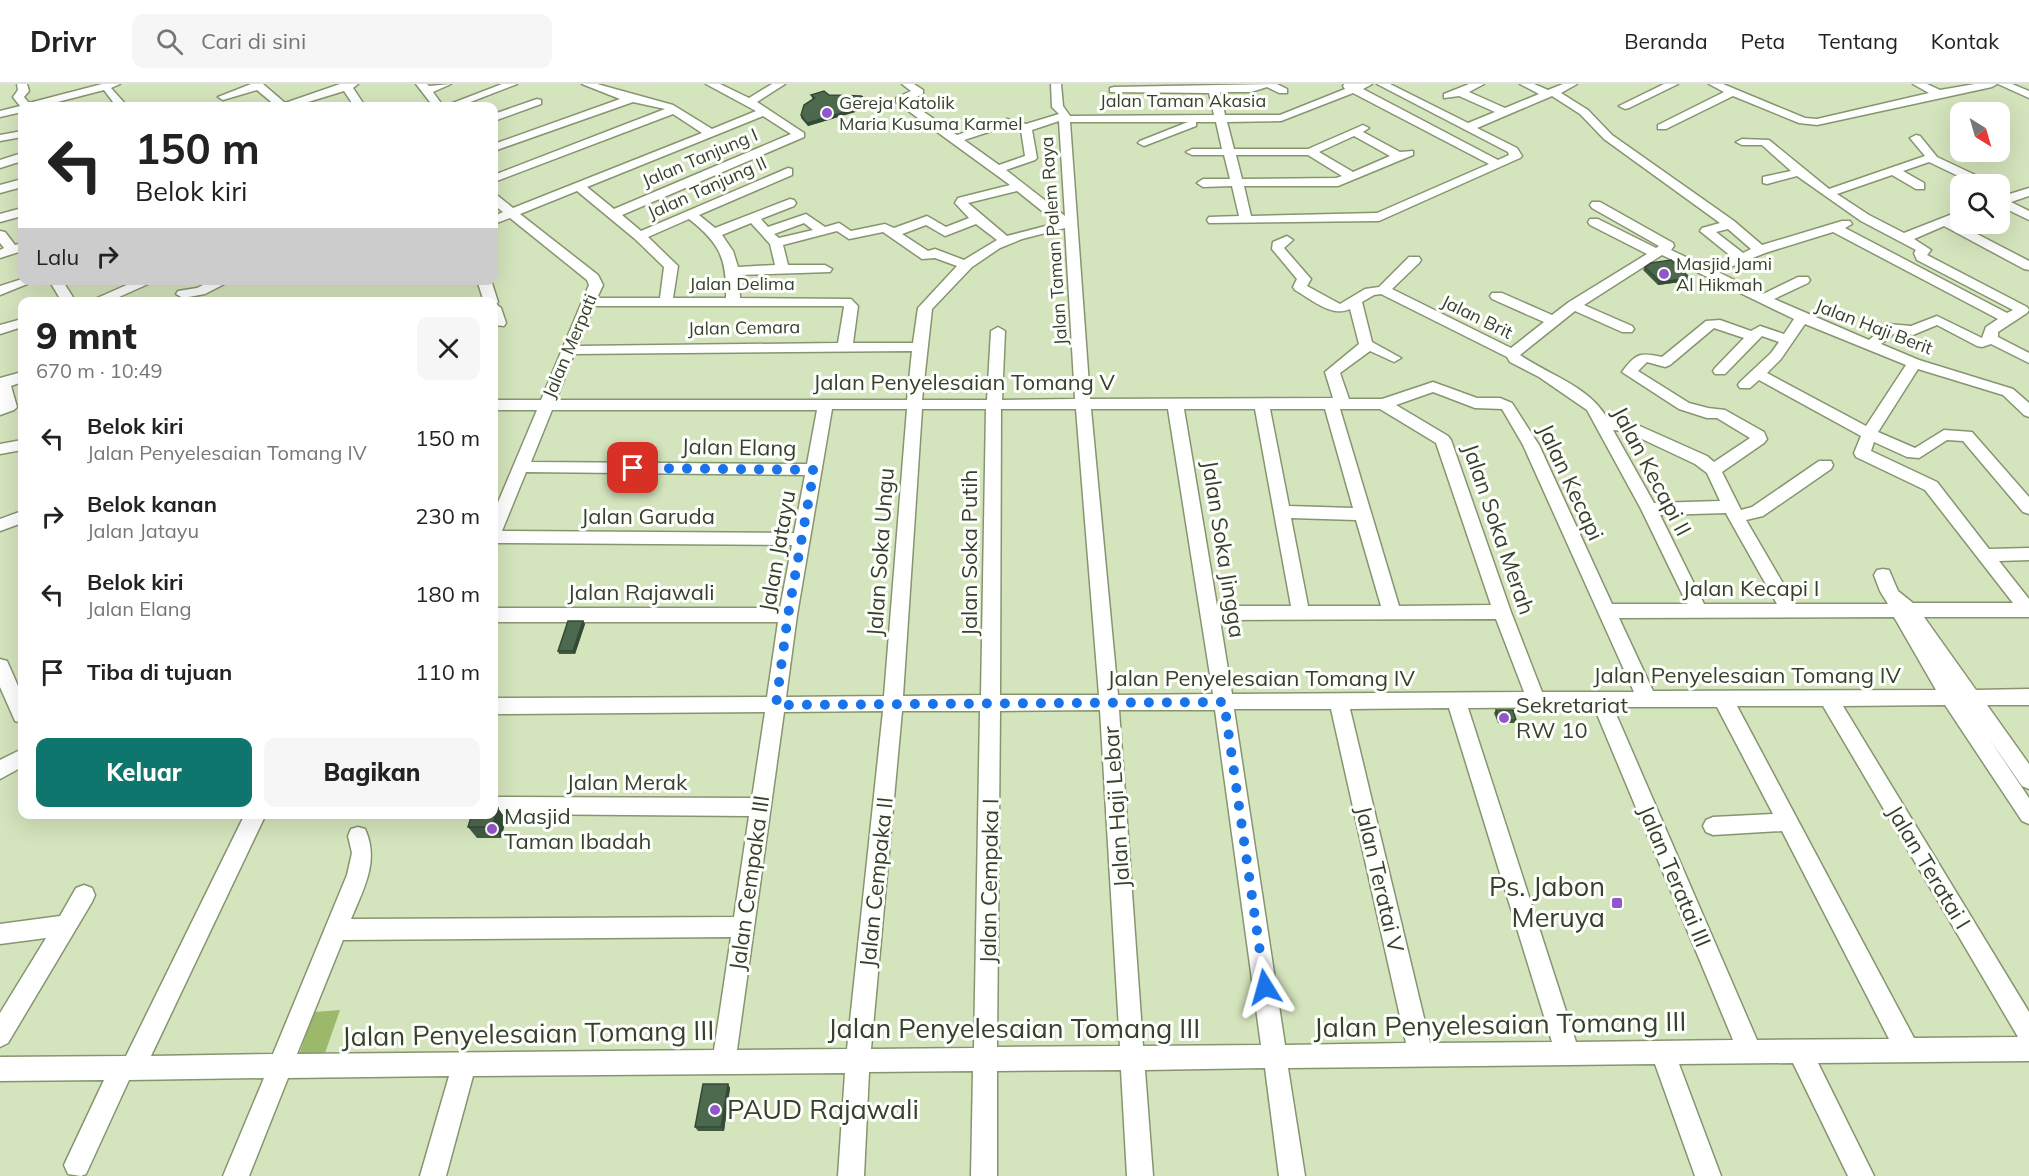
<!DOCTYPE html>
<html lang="id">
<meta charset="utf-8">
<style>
:root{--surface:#fff;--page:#f6f6f6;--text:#222;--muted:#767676;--line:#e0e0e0;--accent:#0f766e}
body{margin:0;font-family:Mulish,sans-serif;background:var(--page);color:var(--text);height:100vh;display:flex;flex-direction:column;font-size:22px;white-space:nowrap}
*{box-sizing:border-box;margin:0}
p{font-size:20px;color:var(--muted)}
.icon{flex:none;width:33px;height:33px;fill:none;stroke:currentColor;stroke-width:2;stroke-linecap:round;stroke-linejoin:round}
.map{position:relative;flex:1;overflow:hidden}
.panel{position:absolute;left:18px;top:213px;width:480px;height:522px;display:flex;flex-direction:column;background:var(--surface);border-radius:12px;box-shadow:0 6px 24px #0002}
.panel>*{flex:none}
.top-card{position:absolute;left:18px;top:18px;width:480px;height:183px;border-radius:12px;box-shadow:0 6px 24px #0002;background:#fff;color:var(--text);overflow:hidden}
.needle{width:39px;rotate:143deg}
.buttons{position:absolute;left:1950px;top:18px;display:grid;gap:12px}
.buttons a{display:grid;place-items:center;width:60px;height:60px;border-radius:12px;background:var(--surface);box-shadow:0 6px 24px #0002;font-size:30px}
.pin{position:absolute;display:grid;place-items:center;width:51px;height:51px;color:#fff;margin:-26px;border-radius:12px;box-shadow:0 3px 9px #0006}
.me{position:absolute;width:66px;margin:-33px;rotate:352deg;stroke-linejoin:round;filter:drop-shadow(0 0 4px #0008)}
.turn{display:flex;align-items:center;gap:21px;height:126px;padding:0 18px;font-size:27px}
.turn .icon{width:78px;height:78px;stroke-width:2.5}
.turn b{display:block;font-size:42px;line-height:51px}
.then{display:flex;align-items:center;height:57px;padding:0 18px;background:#0003;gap:12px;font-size:22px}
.round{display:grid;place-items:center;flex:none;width:63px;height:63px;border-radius:12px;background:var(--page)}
.headline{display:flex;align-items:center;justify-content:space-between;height:102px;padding:0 18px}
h1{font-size:36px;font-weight:800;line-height:45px}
.cta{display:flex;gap:12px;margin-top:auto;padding:12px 18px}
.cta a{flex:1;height:69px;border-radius:12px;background:var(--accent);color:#fff;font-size:24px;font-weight:800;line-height:69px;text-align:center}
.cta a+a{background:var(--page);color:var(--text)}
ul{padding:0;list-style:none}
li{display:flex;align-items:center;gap:18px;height:78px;padding:0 18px}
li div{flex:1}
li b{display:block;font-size:22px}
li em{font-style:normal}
header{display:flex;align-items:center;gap:36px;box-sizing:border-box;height:84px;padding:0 30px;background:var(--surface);border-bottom:2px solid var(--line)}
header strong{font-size:28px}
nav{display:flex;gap:33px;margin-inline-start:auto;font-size:21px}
.search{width:420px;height:54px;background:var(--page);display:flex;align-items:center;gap:15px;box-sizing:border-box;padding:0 21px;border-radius:12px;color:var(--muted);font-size:22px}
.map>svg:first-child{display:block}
</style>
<header>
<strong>Drivr</strong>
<div class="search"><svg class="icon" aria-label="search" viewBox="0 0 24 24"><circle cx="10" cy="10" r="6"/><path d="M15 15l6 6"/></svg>Cari di sini</div>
<nav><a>Beranda</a><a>Peta</a><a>Tentang</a><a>Kontak</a></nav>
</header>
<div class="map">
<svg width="2029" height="1092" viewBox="0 0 2029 1092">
<rect width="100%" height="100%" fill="#d4e4bc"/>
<path fill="#9bb86b" d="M340,926l-15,43 -26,2 15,-43z"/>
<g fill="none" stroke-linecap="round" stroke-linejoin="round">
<defs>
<g id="minor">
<path d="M17,0h10l2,7 -5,6 5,6 73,-19h18l-9,4 16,18h-11l-12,-16 -62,16h-20v6l-22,5v-6l20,-5 -7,-9 5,-7z"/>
<path d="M251,0h12l22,19 55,-19h18l-5,4 12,18h-11l-10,-15 -49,15h-19l-19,-16 -34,10 -5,-3z"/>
<path d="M416,0h11l2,2 22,-2 -18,8 10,14h-10z"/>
<path d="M502,0h15l-57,22h-15z"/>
<path d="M582,0h15l76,21 39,24 44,-18 -50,-27h14l29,14 23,-14h13l-28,18 47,31v4l-182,78 19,16 147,-63 4,1v6l-93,40 16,13 75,-29 4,1 2,3 -2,3 -33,13 7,8 38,-13 19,13 14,-4 12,8 34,-7 9,4 33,-12 19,11 23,-9 -14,-15 3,-5 52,-13 -114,-83v-4l15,-7 -9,-7h12l9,6v4l-15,7 49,34 50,-16 19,5 33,-10 -7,-7 -1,-23h10l2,22 7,10 144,-1 -5,-22 -99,-1v-4l4,-1 163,-3 10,5v4h-8l-12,-6 -16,5h-31l5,23h55l65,-26 -2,-3 1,-2h28l-9,5 135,71 11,-5 -1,-3 -131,-68h13l78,39 27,-11 -36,-16 -15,2v-4l25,-10h15l-15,8 36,16 34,-14 -19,-10h14l14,6 15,-6h14l-16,9 27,17 24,25 122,86 28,24 80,-24h8l2,3 -7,4 162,85 6,-3 -96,-50 -3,-7 2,-3 -55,-29 -64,-45 -30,8 -4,-1v-6l28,-6 -29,-26h-20l-6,-3 6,-3 27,1 60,49 96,-33 -15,-18 6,-3 4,1 17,21 51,24 2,3h-15l-46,-22 -26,9 21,12v6h-8l-24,-14 -55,19 32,21 35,18 56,-22v8l-6,3 75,39v9l-5,-1 -80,-43 -30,13 17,11 -4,5 100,52 2,3 -2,3 -29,19v5l31,16v10l-38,-19 -9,3 -5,-1 -40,-21 -24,10 -17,-3 -15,12 38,16 94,29 16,14v14l-5,-2 -21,-20 -85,-26 -40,63 37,16 29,-18 28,2 57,65v17l-6,-2 -60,-71 -16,-1 -28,18 -12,-1 -33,-15 -3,9 66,31 52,67 40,-1v12l-30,1 30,38v18h-105l52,73 53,-1v16h-42l42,59v25l-7,-3 -34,-49 41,61v26l-7,-3 -77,-116 -102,1 186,306v49l-211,2 56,113h-26l-55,-113 -114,1 42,112h-26l-40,-112 -367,4 17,108h-26l-14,-108 -120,2 8,106h-26l-6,-106 -124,1v105h-26l2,-105 -104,1 -5,104h-26l7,-103 -372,3 -27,100h-26l29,-100 -161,2 -39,98h-26l41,-98 -135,2 -43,94 -5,2 -13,-2 -4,-9 40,-85 -104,1v-24l126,-1 119,-242h21l-115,242 122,-2 74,-179 5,-22 -4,-17 3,-7 7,-2 7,2c15,32 -2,61 -14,90l383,-2 15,-101 -256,-2 1,-17 258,1 13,-86 -271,2v-16l273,-1 11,-75h-284v-14h286l12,-63 -298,-2v-31l43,-102h-43v-10h47l48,-115 -2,-5 -77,-62 -16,6v-8l9,-4 -9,-7v-10l4,1 15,12 189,-75 -29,-19 -179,68v-7l171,-66 -32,-7 -139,49v-7l126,-45zM1353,9l136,71 -112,49 -126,3 -7,-30h94l75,-31v-4l-13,1 -37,-20 6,-4 -6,-3 -55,24h-74l-7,-27 54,-1zM1552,12l28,18 24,25 116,84 -18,5 -2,3 32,26 -25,10 -36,-17 3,-4 -1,-3 -73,-41h-8l-2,3 2,3 67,38 -3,2 -58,-29h-8l-2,3 2,3 57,29 -78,48 -17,13 -50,-22h-10l-2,3 2,3 52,23 -33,26 -119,-59 27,-26 2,-3 -2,-3h-10l-30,30 -14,2 -25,15 -33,-18 4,-7 -27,-31 9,-8 -6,-4 -14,6 -1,7 25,30 -4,8 2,3c16,9 37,28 55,19l9,35 -34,28 8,26 -243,1 -20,-277h118l-48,19 -2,2 6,3 52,-20v-4h20l6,27h-30l-6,3 6,3h32l6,24h-27l-6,4 6,4 29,-1 7,30 -30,1 -2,3 2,3 170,-2 141,-63 2,-2 -5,-8 -40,-20zM763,32l28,18 -177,75 -27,-22zM1059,37l6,95 -59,-46 29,-10 2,-2 -5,-28zM1007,42l14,4 4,26 -26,9 -35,-25zM1354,52l36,20 -37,16 -34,-20zM1236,71h72l34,21 -6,2 -94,1zM577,107l58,48 29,28 -4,31h-63l6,-13 -5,-10 -78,-61zM1017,107l40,32 -50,13 -39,-33zM689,135c31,24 38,40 37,79h-53l5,-32 -30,-29zM751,139l19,21 5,21 -37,2 -5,-16 -11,-16zM804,139l9,7 -34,8 -5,-4zM976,140l21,16 -33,20 -29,-11 -7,2 -26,-17 24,-9 19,11zM1065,144l10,171 -73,1 3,-69 -7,-4 -7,4 -4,69h-65l10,-91 40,-42 28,-19 22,-9zM1728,145l23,20 -8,4 -27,-21zM837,147l12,8 34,-7 39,27 13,-1 22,8 -39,42 -5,35h-60l5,-37 -7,-7 -111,-1 -1,-23 91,-3 2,-3 -7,-4h-37l-5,-20zM1833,148l165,87 -12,8 -4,11 -45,-22 -26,10 -23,-2 -19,16 -95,-41 34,-16 2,-3 -2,-3h-10l-35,17 -45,-22 47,-19zM1662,171l132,64 -10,15 -24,-8 -9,5 -31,-11 -14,1 -44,36c-22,-5 -26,-4 -40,15l57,37 28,9h10l33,20 -36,24 -7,-6 -74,-33 -26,-5c-18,-32 -58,-43 -87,-63l55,-44 47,21h10l2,-3 -2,-3 -48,-21zM1381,210l126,63 3,5 29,15 48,33 54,99 46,95h-75l-73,-159 -27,-42 -12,-5h-23l-44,-16 -51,17h-33l-9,-26 30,-22 24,11 7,-4 -29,-16 -10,-40 12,-7zM594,222h249l1,1 -6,36 -260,3zM1805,240l101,41 -40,61 -99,-53 14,-14zM1714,244l30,10 -29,30 -2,3 2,3h10l37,-38 17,6 -8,11 -31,29 -2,3 2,3h10l9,-8 102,56 -7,17 2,4 69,33 88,113h-100l-15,-12 -9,-21 -6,-1 -6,1 -3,5 6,16 8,13h-93l-49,-84 17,-4 68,-47 2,-4 -2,-4h-12l-67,46 -11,3 -19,-38 42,-29 3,-4 -3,-7 -39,-22 -17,-2 -19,-5 -51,-32 9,-9 18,5 5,-2zM912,267l-5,49h-351l18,-46zM1433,308l42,16 27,1 21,36 111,247h-92l-31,-80 -60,-172 -3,-4 -52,-31zM832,325h75l-23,287 -98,1 11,-82zM922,325h64l-5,286 -78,1zM1001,325h75l23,286h-99zM1091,325h77l45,285 -95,1zM1184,325h71l36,197h-74zM1270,325h55l28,99 -64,-2zM1340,325h40l56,34 55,162 -92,1zM552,326h265l-10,54 -276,-2zM1613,346l12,1 70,33 12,9 13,28 -66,2zM526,388l279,3 -11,58 -292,-2zM1726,429l2,4 49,87h-73l-44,-89zM1291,434l65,2 25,86h-73zM1894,533l42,73 -283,1 -34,-73zM1496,535l28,73 -292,2 -12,-74zM1737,622h86l195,331 -104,1zM1594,623l139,333 -157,2 -108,-334zM1613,623h104l56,107 -60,3 -7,3 -3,6 3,6 7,3 69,-4 107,208 -132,1zM1449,624l103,334 -122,1 -80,-334zM1234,625h97l75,334 -121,2zM1100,626l20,336 -123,1 3,-336zM1119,626h96l46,335 -118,1zM883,627l-36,338 -110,1 47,-338zM902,627h78l-6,337 -103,1zM731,853l-17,113 -417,4 46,-114z"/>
<path d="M1664,0h14l-49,24 -4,1 -6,-3z"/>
<path d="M1709,0h14l82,34 12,1 112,-26 -16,-9h14l13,6 35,-6h22l-5,3 -175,38 -18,-2 -66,-27 -67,33h-8v-4l66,-33z"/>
<path d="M1998,0h14l17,7v7z"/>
<path d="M537,15l4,1v4l-47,17v-7z"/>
<path d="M22,47v6l-22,4v-6z"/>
<path d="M22,69v8l-22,7v-8z"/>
<path d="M22,95v8l-22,6v-8z"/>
<path d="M2029,104v8l-18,6 18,9v9l-29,-14v-9z"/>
<path d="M22,124v8l-22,6v-8z"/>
<path d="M0,147l5,1 10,13 7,-2v8l-22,7v-8l4,-2 -4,-5z"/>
<path d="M22,195v1h15l-37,15v-9z"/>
<path d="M49,196h13l14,22h-14z"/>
<path d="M138,196h19l-49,22h-20z"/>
<path d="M213,196h19l-27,14 -22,4 -7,-4 2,-3 19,-3z"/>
<path d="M477,196h14l7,22 -2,2 5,4 5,15 -2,3 -10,-1v-23h-10z"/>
<path d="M22,235v8l-22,7v-9z"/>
<path d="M22,288v10l-11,4 6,21 -3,3 -14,5v-37z"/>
<path d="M22,356v10l-22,4v-10z"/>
<path d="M22,427v12l-22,8v-12z"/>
<path d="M0,575l7,2 15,34v28l-7,-2 -15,-34z"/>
<path d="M22,665v18l-22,12v-19z"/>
<path d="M84,801l8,3 3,7 -3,7 -84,141 -8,4v-34l46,-75 -46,6v-20l60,-8 16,-28z"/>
</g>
</defs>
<use href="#minor" stroke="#869570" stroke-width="3"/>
<use href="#minor" fill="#fff" fill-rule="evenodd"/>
</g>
<g fill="#415a42">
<path d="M811,11h18l43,12 -64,19 -7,-8v-3l12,-15 -1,-2z"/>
<path d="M1645,183l43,14 -30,4 -15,-15z"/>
<path d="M583,537l2,3 -10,30h-16l-1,-3z"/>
<path d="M1496,626l20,10 -2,3h-16l-4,-10z"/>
<path d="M498,724l8,12 -5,18h-24l-9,-11z"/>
<path d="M728,1000l2,4 -6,43h-26l-3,-4z"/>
</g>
<g fill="#354a36">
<path d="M872,20v3l-64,19 -1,-3z"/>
<path d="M1690,194l-2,3 -30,4 2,-3z"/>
<path d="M583,537l2,3 -10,30 -2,-3z"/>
<path d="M498,724l8,12 -5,18 -9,-11z"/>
<path d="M728,1000l2,4 -6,43 -3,-4z"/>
</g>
<g fill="#4c694d" stroke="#354a36" stroke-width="1.5">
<path d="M824,7l5,4 32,1 11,8 -65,19 -6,-8 3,-10 11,-7 -4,-3z"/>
<path d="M1671,176l19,18 -30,4 -15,-15 6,-4z"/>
<path d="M568,537h15l-10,30h-15z"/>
<path d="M1496,626h17l3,10h-16z"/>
<path d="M494,724h4l-6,19h-24l4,-13h22z"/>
<path d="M703,1000h25l-7,43h-26z"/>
</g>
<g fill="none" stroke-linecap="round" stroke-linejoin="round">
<path stroke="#1a73e8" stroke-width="10" stroke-dasharray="0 18" d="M633,384l181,2 -26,145 -12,90 448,-3 41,285"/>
</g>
<g fill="#9355cb" stroke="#fdfffb" stroke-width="2">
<circle cx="827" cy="29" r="6"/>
<circle cx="1664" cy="190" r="6"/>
<circle cx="1504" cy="634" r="6"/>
<circle cx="492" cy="745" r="6"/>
<rect x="1611" y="813" width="12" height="12" rx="3"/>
<circle cx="715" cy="1026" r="6"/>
</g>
<g text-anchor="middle" stroke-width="6" stroke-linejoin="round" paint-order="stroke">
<g font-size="18" fill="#383f2f" stroke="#fdfffb">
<text x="1183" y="23">Jalan Taman Akasia</text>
<text transform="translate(700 74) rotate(-23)" y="6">Jalan Tanjung I</text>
<text transform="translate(707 104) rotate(-24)" y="6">Jalan Tanjung II</text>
<text transform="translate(1054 157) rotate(-94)" y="6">Jalan Taman Palem Raya</text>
<text x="742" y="206">Jalan Delima</text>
<text transform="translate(1477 233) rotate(26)" y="6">Jalan Brit</text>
<text transform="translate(1874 243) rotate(21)" y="6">Jalan Haji Berit</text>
<text transform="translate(744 244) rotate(-1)" y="6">Jalan Cemara</text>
<text transform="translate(570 262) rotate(-67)" y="6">Jalan Merpati</text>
</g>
<g font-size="18" fill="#383f2f" stroke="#fdfffb" text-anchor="start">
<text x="839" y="25">Gereja Katolik<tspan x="839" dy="21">Maria Kusuma Karmel</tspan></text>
<text x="1676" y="186">Masjid Jami<tspan x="1676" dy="21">Al Hikmah</tspan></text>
</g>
<g font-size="22" fill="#383f2f" stroke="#fdfffb">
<text x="964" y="306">Jalan Penyelesaian Tomang V</text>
<text transform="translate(739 363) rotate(1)" y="8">Jalan Elang</text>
<text transform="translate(1652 387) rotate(62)" y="8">Jalan Kecapi II</text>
<text transform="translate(1571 398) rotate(65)" y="8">Jalan Kecapi</text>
<text x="648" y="440">Jalan Garuda</text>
<text transform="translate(1499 445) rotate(71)" y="8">Jalan Soka Merah</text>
<text transform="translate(1224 465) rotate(81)" y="8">Jalan Soka Jingga</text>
<text transform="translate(777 467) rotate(-80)" y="8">Jalan Jatayu</text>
<text transform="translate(880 468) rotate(-86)" y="8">Jalan Soka Ungu</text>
<text transform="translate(969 469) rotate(-90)" y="8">Jalan Soka Putih</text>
<text x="1751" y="512">Jalan Kecapi I</text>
<text x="641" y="516">Jalan Rajawali</text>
<text x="1747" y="599">Jalan Penyelesaian Tomang IV</text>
<text x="1261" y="602">Jalan Penyelesaian Tomang IV</text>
<text x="627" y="706">Jalan Merak</text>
<text transform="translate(1116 723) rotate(-94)" y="8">Jalan Haji Lebar</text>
<text transform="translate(1929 783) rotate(59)" y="8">Jalan Teratai I</text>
<text transform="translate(1675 792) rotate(67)" y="8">Jalan Teratai III</text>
<text transform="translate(1380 795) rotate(77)" y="8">Jalan Teratai V</text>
<text transform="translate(989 797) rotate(-89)" y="8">Jalan Cempaka I</text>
<text transform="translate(876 798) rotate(-84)" y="8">Jalan Cempaka II</text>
<text transform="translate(749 799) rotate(-82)" y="8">Jalan Cempaka III</text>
</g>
<g font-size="22" fill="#383f2f" stroke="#fdfffb" text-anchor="start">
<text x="1516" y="629">Sekretariat<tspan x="1516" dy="25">RW 10</tspan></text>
<text x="504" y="740">Masjid<tspan x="504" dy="25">Taman Ibadah</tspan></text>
</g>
<g font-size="27" fill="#383f2f" stroke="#fdfffb" text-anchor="end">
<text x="1605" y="812">Ps. Jabon<tspan x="1605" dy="31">Meruya</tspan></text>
<text x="727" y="1035" text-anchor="start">PAUD Rajawali</text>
</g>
<g font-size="27" fill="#383f2f" stroke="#fdfffb">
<text transform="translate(1500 941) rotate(-1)" y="9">Jalan Penyelesaian Tomang III</text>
<text x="1014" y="954">Jalan Penyelesaian Tomang III</text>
<text transform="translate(528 950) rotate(-1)" y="9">Jalan Penyelesaian Tomang III</text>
</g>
</g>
</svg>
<div class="buttons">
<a><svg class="needle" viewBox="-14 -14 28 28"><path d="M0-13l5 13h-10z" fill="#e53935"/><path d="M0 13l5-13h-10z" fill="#767676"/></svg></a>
<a><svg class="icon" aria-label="search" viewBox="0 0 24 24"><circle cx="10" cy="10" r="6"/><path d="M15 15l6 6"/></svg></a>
</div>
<div class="pin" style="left:633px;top:384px;background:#d93025"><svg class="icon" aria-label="arrive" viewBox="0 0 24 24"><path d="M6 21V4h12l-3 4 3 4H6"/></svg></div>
<svg class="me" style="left:1265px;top:903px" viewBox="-20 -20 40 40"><path d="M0-17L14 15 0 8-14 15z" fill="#1a73e8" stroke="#fff" stroke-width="4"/></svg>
<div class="top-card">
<div class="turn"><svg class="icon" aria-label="left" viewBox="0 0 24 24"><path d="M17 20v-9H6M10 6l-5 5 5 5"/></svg><div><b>150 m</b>Belok kiri</div></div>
<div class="then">Lalu<svg class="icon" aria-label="right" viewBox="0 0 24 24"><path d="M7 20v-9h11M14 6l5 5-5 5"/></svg></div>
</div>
<section class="panel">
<div class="headline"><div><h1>9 mnt</h1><p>670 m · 10:49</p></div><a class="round"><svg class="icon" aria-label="close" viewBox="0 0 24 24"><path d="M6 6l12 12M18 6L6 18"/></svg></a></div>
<ul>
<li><svg class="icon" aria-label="left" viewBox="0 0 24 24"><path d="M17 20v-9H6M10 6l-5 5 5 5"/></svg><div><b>Belok kiri</b><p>Jalan Penyelesaian Tomang IV</p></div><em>150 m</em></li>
<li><svg class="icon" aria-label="right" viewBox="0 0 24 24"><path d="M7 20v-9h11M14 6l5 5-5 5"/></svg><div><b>Belok kanan</b><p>Jalan Jatayu</p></div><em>230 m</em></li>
<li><svg class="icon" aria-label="left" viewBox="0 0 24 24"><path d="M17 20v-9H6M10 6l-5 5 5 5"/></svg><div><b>Belok kiri</b><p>Jalan Elang</p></div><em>180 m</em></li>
<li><svg class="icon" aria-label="arrive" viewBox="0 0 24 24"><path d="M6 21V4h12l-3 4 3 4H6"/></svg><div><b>Tiba di tujuan</b></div><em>110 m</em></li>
</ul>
<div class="cta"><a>Keluar</a><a>Bagikan</a></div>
</section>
</div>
